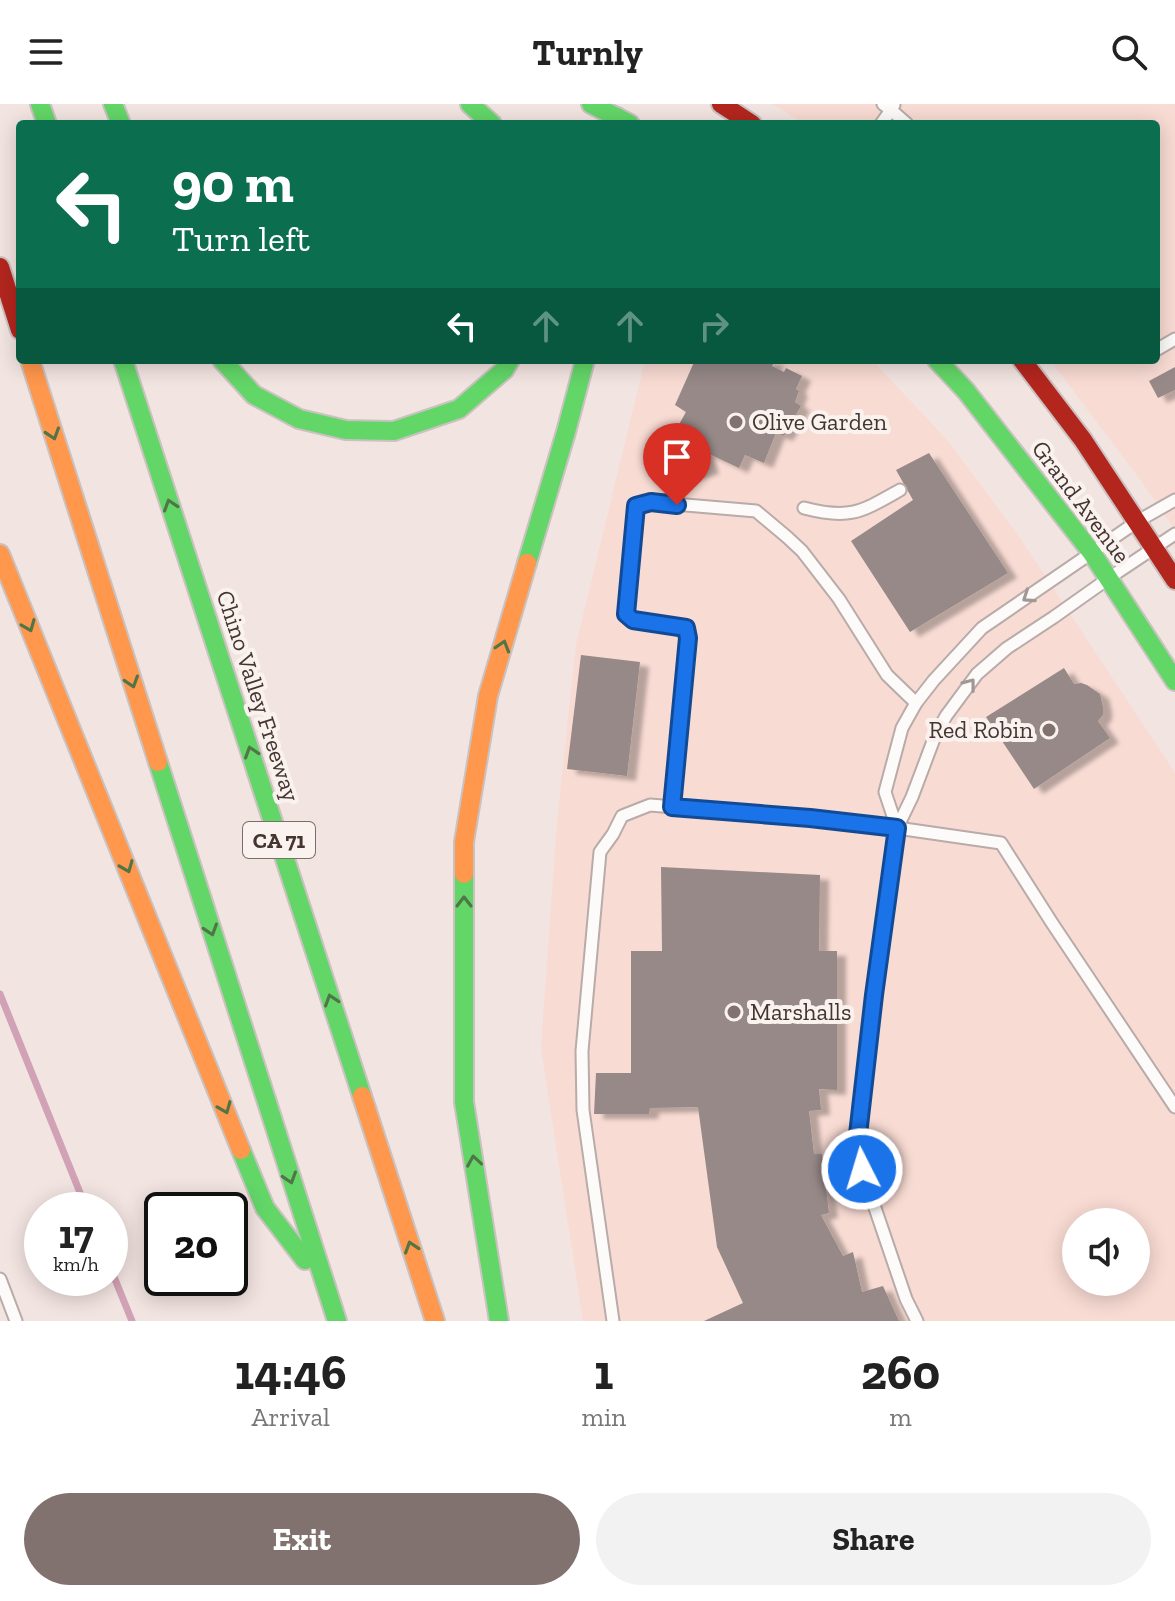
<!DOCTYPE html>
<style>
:root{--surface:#fff;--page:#f2f2f2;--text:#222;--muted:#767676;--accent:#82726f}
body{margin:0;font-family:"Zilla Slab",serif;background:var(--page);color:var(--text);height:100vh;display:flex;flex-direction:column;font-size:30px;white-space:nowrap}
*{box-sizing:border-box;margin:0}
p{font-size:26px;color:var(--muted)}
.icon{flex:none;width:44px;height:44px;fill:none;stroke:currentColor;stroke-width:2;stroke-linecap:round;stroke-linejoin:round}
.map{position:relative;height:1217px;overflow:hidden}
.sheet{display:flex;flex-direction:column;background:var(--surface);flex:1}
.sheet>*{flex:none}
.guide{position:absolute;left:16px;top:16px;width:1144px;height:244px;border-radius:8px;box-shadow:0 4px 20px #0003;background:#0b6e4f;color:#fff;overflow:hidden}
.tools{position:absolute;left:1062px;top:1104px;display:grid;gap:16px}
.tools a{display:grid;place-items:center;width:88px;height:88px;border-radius:50%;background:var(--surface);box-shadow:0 4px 20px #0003;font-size:40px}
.speed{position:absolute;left:24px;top:1088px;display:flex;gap:16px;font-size:40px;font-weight:700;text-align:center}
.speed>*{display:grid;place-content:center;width:104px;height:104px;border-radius:50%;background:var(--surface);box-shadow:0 4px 20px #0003;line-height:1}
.speed small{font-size:20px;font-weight:400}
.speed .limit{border:4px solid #111;border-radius:12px;background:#fff;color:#111}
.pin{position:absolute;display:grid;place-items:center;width:68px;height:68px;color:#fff;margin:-82px -34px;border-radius:50% 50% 50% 0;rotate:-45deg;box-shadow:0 0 8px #0007}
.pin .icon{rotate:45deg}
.me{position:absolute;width:88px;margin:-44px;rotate:355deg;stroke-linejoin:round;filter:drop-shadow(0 0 6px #0008)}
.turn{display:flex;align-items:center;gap:28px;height:168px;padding:0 24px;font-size:36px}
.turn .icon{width:104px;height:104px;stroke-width:2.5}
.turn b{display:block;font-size:56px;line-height:68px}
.lanes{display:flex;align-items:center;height:76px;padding:0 24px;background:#0003;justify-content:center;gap:40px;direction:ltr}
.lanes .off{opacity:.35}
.eta{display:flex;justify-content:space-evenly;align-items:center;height:136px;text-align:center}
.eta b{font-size:48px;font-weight:700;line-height:56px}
.primary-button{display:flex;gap:16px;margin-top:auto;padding:16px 24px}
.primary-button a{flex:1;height:92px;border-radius:48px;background:var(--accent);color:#fff;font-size:32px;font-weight:700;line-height:92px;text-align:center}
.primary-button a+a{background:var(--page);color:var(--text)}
header{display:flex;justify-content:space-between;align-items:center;height:104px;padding:0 24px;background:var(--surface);font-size:36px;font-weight:700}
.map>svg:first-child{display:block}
</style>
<header><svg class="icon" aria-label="menu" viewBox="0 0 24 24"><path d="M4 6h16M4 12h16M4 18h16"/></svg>Turnly<svg class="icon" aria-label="search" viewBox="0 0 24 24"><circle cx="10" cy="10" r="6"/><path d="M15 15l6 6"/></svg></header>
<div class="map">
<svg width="1175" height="1217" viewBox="0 0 1175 1217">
<defs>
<filter id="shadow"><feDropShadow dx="9" dy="5" stdDeviation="2" flood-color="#0004"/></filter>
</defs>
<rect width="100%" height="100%" fill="#f2e4e1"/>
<g fill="#f8dbd3" fill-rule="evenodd">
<path d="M773,0h402v426l-36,-52 -89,-118h106v-236h-352z"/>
<path d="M645,256h227l76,81 72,97 155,235v548h-592l-42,-273 16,-226 19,-177zM1076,1118h60v60h-60z"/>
</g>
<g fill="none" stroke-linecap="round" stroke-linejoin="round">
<g stroke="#d1a2b5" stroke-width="7">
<path d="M0,890l87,216"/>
<path d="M110,1163l22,54"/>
</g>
</g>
<g fill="#968988" filter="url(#shadow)">
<path d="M695,256h80l-3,6 12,6 2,-4 16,8 -6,13 3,2 -4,11 6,4 -17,30 -8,-3 -12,30 -19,-8 -6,13 -34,-16 5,17 -19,6 -5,-13 -16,7 -6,-18 22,-39 -11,-7z"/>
<path d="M1175,263v23l-17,8 -9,-17z"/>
<path d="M929,349l79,120 -98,59 -59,-91 62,-41 -17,-30z"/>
<path d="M581,551l59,7 -13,114 -60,-7z"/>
<path d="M1064,564l10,16 7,-1 6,2 13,9 3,13v8l-5,6 12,17 -76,51 -48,-72z"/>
<path d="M661,763l159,8 -1,76h18v139l-18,-1 2,21 -12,1 5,43h8l7,59 -8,2 22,41 10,-4 9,40 21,-6 16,35h-195l39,-18 -26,-56 -19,-140 -48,1 -1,6h-55l2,-41h35v-122h31z"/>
</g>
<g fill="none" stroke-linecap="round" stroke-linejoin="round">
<defs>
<g id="lane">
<path d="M894,1l-3,5 16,14"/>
<path d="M881,20l10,-14 -8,-6"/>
<path d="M1156,246l19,-11"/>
<path d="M804,404c46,12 57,4 96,-18"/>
<path d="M672,703l16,-169 -2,-10 -53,-8 -7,-6 10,-108 15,-4 105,9 31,26 15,14 37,48 48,76 29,28"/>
<path d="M897,724l-12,-36 17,-64 14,-25 18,-23 48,-52 156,-107 37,-21"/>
<path d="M897,724l15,-31 23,-61 11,-20 31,-42 30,-26 47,-31 55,-39 66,-44"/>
<path d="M0,1175l16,42"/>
<path d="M613,1217l-30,-211 -1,-59 18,-199 13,-18 9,-18 28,-11 160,13 87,10"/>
<path d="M917,1217l-11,-22 -50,-147 18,-157 23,-167 104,15 51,80 123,184"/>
</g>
<g id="fast">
<path d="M40,0l7,20"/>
<path d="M113,0l8,20"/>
<path d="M470,0l22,20"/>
<path d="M591,0l39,20"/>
<path d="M617,13v7"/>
<path d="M123,256l239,736"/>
<path d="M222,256l32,35 45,24 47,11 48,1 65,-22 45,-39 6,-10"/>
<path d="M937,256l29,31 126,162 83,128"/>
<path d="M527,459l39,-131 19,-72"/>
<path d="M158,658l179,559"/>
<path d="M464,770v228l35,219"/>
<path d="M241,1046l24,58 40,52"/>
</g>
<g id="slow">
<path d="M30,256l128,402"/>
<path d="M0,450l241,596"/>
<path d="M464,770v-32l24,-146 39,-133"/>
<path d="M362,992l73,225"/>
</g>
<g id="jam">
<path d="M721,0l31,20"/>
<path d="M0,163l20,63"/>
<path d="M1022,256l61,80 92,140"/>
</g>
</defs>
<use href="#lane" stroke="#b8aba8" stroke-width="15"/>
<use href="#fast" stroke="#cac2c0" stroke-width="22"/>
<use href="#slow" stroke="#cac2c0" stroke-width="22"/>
<use href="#jam" stroke="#cac2c0" stroke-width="22"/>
<use href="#lane" stroke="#fdfbfa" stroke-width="11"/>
<use href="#fast" stroke="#63d668" stroke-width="18"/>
<use href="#slow" stroke="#ff974d" stroke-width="18"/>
<use href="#jam" stroke="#b3261e" stroke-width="18"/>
</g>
<defs><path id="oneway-chevron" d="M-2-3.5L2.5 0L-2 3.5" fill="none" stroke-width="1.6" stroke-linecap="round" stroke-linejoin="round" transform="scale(2)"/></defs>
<g stroke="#517547">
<use href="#oneway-chevron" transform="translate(53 330) rotate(72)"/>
<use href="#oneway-chevron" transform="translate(170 401) rotate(-108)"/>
<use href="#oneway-chevron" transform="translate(29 522) rotate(68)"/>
<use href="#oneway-chevron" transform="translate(503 542) rotate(-73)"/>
<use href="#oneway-chevron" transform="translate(132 578) rotate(72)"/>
<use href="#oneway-chevron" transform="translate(251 648) rotate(-108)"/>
<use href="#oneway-chevron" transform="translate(127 763) rotate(68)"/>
<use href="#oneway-chevron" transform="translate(464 798) rotate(-90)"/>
<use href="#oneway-chevron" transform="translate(211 826) rotate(72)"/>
<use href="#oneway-chevron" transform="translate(331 896) rotate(-108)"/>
<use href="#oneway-chevron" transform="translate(225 1004) rotate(68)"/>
<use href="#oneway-chevron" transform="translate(474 1057) rotate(-99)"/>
<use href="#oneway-chevron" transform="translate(290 1074) rotate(72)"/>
<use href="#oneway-chevron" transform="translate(411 1143) rotate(-108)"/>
</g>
<g stroke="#a19896">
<use href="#oneway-chevron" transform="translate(1028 493) rotate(146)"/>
<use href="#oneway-chevron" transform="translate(970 580) rotate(-52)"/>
</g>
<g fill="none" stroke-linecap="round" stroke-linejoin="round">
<defs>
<path id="route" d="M677,401l-26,-3 -15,4 -10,108 7,6 53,8 2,10 -16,169 138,11 87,10 -23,167 -18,157 6,17"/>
</defs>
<use href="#route" stroke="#114b97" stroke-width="20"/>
<use href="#route" stroke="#1a73e8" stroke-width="14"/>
</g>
<g fill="#82726f" stroke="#faf2ef" stroke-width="3">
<circle cx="736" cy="318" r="8"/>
<circle cx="1049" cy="626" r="8"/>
<circle cx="734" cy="908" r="8"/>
</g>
<g text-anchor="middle" stroke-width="8" stroke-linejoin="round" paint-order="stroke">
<rect fill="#faf2ef" stroke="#7b6e6a" stroke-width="2" x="243" y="718" width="72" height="36" rx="6"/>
<g font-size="22" font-weight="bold" fill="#453531">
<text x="279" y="744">CA 71</text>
</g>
<g font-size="24" fill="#453531" stroke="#faf2ef" text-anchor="start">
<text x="752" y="326">Olive Garden</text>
<text x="1033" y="634" text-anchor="end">Red Robin</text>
<text x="750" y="916">Marshalls</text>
</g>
<g font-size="24" fill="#453531" stroke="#faf2ef">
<text transform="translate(1081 398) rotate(53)" y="8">Grand Avenue</text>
<text transform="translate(258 592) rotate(72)" y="8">Chino Valley Freeway</text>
</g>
</g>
</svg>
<div class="tools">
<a><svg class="icon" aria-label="sound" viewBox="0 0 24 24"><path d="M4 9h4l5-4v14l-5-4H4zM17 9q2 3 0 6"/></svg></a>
</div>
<div class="speed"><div>17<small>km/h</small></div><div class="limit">20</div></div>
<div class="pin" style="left:677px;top:401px;background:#d93025"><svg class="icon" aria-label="arrive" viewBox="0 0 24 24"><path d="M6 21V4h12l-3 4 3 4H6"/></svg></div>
<svg class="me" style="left:862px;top:1065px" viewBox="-20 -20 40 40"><circle r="17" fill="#1a73e8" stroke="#fff" stroke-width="3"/><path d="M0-11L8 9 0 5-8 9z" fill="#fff"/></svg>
<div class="guide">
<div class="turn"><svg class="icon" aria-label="left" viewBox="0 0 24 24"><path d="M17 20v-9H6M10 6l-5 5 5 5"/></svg><div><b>90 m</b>Turn left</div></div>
<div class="lanes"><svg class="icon" aria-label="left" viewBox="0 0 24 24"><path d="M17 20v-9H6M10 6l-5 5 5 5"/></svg><svg class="icon off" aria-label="ahead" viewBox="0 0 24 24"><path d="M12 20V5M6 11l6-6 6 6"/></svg><svg class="icon off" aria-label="ahead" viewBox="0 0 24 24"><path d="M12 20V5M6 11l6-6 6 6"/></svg><svg class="icon off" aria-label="right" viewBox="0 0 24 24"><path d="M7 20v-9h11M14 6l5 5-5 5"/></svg></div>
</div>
</div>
<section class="sheet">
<div class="eta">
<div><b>14:46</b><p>Arrival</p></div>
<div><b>1</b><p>min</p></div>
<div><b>260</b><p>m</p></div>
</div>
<div class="primary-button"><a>Exit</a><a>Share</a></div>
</section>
